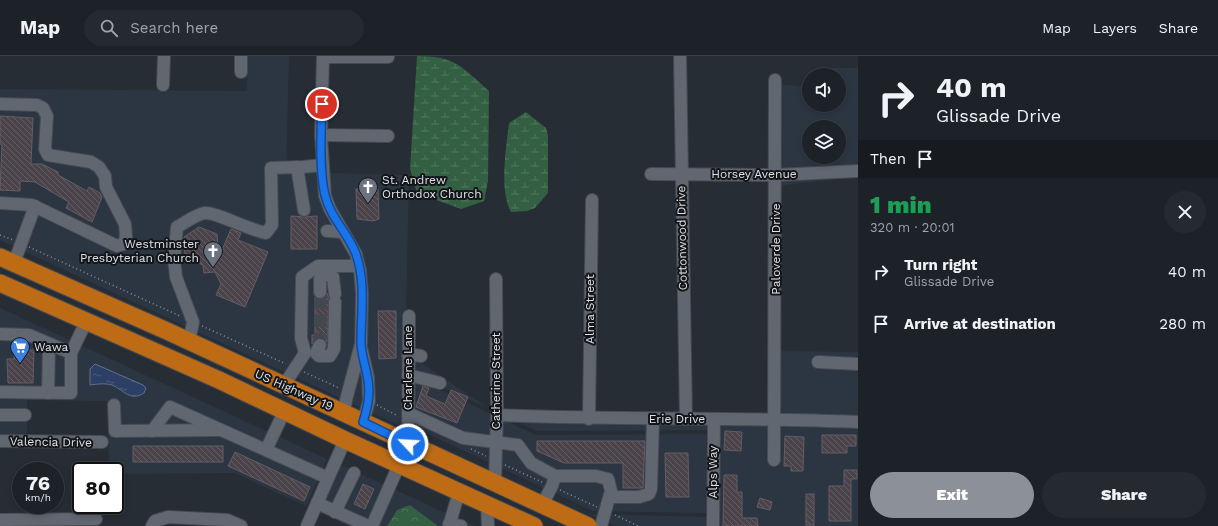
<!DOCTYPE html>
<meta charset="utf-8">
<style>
:root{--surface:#1d2228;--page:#252a30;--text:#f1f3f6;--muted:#a0a4a8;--line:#3b3f45;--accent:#8c9099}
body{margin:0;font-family:"Work Sans",sans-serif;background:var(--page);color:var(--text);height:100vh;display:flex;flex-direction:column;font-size:15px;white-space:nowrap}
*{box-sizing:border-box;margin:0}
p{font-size:13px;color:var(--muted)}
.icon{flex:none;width:22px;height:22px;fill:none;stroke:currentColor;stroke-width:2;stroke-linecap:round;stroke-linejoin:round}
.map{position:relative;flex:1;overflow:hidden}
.sheet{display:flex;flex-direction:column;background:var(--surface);width:360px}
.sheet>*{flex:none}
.guide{background:#1d2228;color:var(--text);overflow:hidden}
.tools{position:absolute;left:802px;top:12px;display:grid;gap:8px}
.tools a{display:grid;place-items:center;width:44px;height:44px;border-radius:50%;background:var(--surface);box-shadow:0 2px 6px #0003,0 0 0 1px var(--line);font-size:20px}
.speed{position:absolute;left:12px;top:406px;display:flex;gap:8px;font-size:20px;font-weight:700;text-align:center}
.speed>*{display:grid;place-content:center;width:52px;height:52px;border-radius:50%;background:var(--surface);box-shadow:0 2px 6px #0003,0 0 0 1px var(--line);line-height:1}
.speed small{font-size:10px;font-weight:400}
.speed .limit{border:2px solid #111;border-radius:6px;background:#fff;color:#111}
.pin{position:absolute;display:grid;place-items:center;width:34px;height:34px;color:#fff;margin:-17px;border:2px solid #fff;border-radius:50%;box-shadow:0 1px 4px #0007}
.me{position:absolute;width:44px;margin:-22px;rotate:295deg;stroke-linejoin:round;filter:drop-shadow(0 0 3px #0008)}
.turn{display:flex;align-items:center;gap:14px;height:84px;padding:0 12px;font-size:18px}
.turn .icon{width:52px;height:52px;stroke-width:2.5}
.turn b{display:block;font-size:28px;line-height:34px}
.then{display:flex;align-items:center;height:38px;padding:0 12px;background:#0003;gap:8px;font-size:15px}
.round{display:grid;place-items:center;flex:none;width:42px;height:42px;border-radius:21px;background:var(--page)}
.head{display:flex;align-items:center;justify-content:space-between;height:68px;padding:0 12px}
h1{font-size:24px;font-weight:800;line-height:30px;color:#1e9e55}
.button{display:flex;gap:8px;margin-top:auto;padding:8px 12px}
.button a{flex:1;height:46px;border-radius:24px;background:var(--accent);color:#fff;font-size:16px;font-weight:800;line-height:46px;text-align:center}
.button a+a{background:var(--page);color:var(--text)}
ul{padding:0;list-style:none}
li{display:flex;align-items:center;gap:12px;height:52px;padding:0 12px}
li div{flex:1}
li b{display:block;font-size:15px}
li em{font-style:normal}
header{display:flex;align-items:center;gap:24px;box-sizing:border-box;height:56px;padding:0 20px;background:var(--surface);border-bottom:1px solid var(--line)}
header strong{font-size:19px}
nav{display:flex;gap:22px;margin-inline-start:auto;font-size:14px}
.search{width:280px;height:36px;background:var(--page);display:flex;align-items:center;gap:10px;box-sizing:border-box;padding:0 14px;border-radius:22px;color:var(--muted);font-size:15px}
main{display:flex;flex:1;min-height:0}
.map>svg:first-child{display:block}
</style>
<header>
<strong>Map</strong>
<div class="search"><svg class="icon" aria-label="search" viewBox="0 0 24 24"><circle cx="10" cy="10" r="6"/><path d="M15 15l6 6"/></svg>Search here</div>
<nav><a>Map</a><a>Layers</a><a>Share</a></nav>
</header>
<main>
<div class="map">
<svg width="858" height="470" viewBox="0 0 858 470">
<defs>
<pattern id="forest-crowns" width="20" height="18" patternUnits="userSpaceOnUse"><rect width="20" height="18" fill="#335f42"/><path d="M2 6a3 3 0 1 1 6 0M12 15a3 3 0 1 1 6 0" fill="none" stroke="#50765d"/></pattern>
<pattern id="wetland-marsh" width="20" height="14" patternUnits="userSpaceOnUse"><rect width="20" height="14" fill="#335f42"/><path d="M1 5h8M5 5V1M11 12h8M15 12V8" fill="none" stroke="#50765d"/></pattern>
<pattern id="water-ripples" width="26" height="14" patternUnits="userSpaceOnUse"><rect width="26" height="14" fill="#2c4065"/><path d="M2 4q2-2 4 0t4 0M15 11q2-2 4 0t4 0" fill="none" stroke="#4a5b7b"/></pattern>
<pattern id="building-back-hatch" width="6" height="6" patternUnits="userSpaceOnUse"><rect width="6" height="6" fill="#4b434a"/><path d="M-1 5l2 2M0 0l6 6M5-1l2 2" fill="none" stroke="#645e64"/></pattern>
</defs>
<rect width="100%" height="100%" fill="#272d35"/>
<g fill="#2c3643" fill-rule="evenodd">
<path d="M248,0h41l-3,116 123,3 -4,177 83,56 -72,-33 -7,3 2,53 180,83 116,3 4,-83 -5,-4 -169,1 -38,-18 282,5 -6,-67 83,1v174h-243l-615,-286v-151l247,2z"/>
<path d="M825,12h33v108l-81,10v-102l32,3v18h30v-30h-14zM809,71h30v30h-30z"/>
<path d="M0,252l327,151 -21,47 -71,-33 -120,1v-3h-6l-1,-70 -81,-1v46h-27z"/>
<path d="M414,322l122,57 170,-1 1,79 -114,-2 -180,-84z"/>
<path d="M341,409l133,61h-36l-41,-16 -10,16h-38l-30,-14z"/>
</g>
<path fill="url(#forest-crowns)" d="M410,449l28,21h-51l10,-16z"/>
<g fill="url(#wetland-marsh)">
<path d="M417,0c39,0 45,11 72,35l-1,90 -4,20 -23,8 -44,-16 -7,-24z"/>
<path d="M526,56l20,16 2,7v58l-13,15 -8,3 -16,1c-12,-22 -5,-64 -2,-89z"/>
</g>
<path fill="url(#water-ripples)" stroke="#61718c" d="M95,308l48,21 3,3 -2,5c-14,9 -20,-3 -32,-8 -7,-2 -15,-1 -22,0v-16z"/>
<g fill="url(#building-back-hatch)" stroke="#655c64">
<path d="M0,60l33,2 -2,46h11l16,8v3l29,16 2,-4 11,6 2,4 -10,25 -26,-14 3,-6 -34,-20 -15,-1v10l-20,-1 2,-46h-2z"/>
<path d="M356,133h22l1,30 -6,2 -16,-2z"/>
<path d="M291,160l14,1 12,-1v33h-26z"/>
<path d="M199,171l18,7 2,23 12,-28 10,4 -3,7 30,12 -23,55 -29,-12 5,-11 -6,-12 -11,1 -1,-8 -18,-8 -1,-20z"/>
<path d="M327,237l2,5 -2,44 -3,-3 -5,-1 -7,6v-9h3v-37l8,1z"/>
<path d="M378,255h18v47l-17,1z"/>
<path d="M14,293l20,1 -1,33h-25l-1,-24h7z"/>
<path d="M423,330l6,2 -3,8 19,8 6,-14 17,7 -11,26 -41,-16z"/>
<path d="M725,375l17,1 -1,19 -17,-1z"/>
<path d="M822,379h34v11h-9v7h-25z"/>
<path d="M785,380l19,1 -1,34h-12v-5h-7z"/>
<path d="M537,385h108l-2,47h-20v-25h-59l-27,-12z"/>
<rect x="133" y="390" width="90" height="16"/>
<path d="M235,396l75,35 -6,14 -76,-35z"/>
<path d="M665,397h23l1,44h-23z"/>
<path d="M844,414h13v9h-6v42h-22v-35h15z"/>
<path d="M724,419h13v17h5v26h15l1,8h-35z"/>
<path d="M363,428l11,5 -9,20 -11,-5z"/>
<rect x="806" y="438" width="8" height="31"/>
<path d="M760,442l12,4 -2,8 -13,-3z"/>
</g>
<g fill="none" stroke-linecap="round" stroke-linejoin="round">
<path stroke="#424850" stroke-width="12" stroke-dasharray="12 6" stroke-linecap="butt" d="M320,289v-53"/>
<defs>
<g id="minor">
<path d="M241,0v16"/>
<path d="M323,0l-2,79 4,61 5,13 26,45 4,16 2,24 -1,50 -15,56 -2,13"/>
<path d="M680,0l6,363"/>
<path d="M323,1h65"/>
<path d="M163,29l1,-29"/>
<path d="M0,48l37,1 6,3 4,8 -2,33 3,6 43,7 8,5 6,9 1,11 19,37 1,12 -2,8 -7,2 -85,-41 -32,-2"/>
<path d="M321,79l67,1"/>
<path d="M297,111l7,43"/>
<path d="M651,118l125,1 82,-4"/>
<path d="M327,175l16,1"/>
<path d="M14,207l21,-57"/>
<path d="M320,236v-14c5,-4 8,-3 13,-1l2,17"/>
<path d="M0,278l29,1 42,18"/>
<path d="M189,286l4,-20 -17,-45 -2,-18 3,-32c8,-4 19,-13 28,-14 11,-1 44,17 61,20l6,-8 -1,-57 31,-1 21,-2"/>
<path d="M320,289l-4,8 3,3h11l4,-7 1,-47"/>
<path d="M361,291l7,30 1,24 -6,21"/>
<path d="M305,297l-4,-15 1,-61 16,-11h40"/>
<path d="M408,298l13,2"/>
<path d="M818,306l40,2"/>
<path d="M408,319l32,8"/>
<path d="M284,329l21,-32"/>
<path d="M0,336l71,1v-40l15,-31"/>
<path d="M48,337l1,-49"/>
<path d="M114,349l1,26 103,-1"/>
<path d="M408,357l55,25 55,7 13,18 24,13 -3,10 -10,19"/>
<path d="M0,359h25"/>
<path d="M497,359c120,5 241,2 361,7"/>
<path d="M589,363l3,-219"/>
<path d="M152,375l18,-24 158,71"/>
<path d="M0,385l102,1"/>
<path d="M408,388l1,-128"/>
<path d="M266,394l18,-38"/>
<path d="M774,404l1,-380"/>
<path d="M555,420h41l12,3 3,12 -10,35"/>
<path d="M495,427l2,-68 -1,-136"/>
<path d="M610,441h29l10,-3 2,-5 2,-70"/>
<path d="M317,447l51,23"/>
<path d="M487,448l1,22"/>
<path d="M335,456l19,-39"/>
<path d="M0,464l96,-1"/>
<path d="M449,468l12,2"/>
<path d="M152,470l3,-5 13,-4 59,3 14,6"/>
<path d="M307,470l38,-86"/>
<path d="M372,470l27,-61"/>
<path d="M449,470l10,-34"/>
<path d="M713,470l1,-107"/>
</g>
<g id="highway">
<path d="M0,201l167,74 421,195"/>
<path d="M0,227l219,97 126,60 189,86"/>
</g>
</defs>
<use href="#minor" stroke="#464a51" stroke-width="14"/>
<use href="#highway" stroke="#464a51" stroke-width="19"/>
<g stroke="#8a8f95" stroke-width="1.5" stroke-dasharray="1 3" stroke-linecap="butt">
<path d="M0,179l13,5"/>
<path d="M29,191l151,69"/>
<path d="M202,270l84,38"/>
<path d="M304,316l35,16"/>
<path d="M377,349l21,11"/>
<path d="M471,393l15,7"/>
<path d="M505,409l39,18"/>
<path d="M560,434l37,17"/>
<path d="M615,459l23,11"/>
</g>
<use href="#minor" stroke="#616770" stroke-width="12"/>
<use href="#highway" stroke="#be6b16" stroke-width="17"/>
</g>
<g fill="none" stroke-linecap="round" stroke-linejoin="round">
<defs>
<path id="route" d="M322,48c-1,27 -3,66 3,91 5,22 23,38 31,59 10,28 5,60 5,88 0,11 4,22 6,33 4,17 1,31 -4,47l45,22"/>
</defs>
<use href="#route" stroke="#114b97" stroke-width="10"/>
<use href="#route" stroke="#1a73e8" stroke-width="7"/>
</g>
<defs>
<symbol id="church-pin" viewBox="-11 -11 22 30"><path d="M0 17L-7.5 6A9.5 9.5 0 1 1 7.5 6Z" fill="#6b7280" stroke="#131519"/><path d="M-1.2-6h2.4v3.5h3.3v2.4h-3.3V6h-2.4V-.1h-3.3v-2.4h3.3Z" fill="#fff"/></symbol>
<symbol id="supermarket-pin" viewBox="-11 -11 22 30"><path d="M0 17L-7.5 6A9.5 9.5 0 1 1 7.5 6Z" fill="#3f7fe0" stroke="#131519"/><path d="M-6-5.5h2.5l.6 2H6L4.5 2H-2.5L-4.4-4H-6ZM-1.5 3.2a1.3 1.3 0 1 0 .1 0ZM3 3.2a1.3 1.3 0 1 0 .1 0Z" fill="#fff"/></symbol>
</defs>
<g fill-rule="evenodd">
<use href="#church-pin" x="357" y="120" width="22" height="30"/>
<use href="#church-pin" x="202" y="184" width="22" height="30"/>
<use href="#supermarket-pin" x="9" y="280" width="22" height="30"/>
</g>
<g text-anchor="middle" stroke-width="4" stroke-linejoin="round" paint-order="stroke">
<g font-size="12" fill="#dee2e7" stroke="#131519">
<text x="754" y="122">Horsey Avenue</text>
<text transform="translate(682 182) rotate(-91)" y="4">Cottonwood Drive</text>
<text transform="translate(776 193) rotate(-90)" y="4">Paloverde Drive</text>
<text transform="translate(590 253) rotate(-90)" y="4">Alma Street</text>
<text transform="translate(408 312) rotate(-90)" y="4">Charlene Lane</text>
<text transform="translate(496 325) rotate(-90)" y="4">Catherine Street</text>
<text transform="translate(294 334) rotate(24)" y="4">US Highway 19</text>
<text x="677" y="367">Erie Drive</text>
<text transform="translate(51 386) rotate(1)" y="4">Valencia Drive</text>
<text transform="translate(713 416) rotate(-90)" y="4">Alps Way</text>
</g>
<g font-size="12" fill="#dee2e7" stroke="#131519" text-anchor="start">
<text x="382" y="128">St. Andrew<tspan x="382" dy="14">Orthodox Church</tspan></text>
<text x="199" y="192" text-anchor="end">Westminster<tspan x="199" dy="14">Presbyterian Church</tspan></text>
<text x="34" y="295">Wawa</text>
</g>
</g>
</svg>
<div class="tools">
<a><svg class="icon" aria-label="sound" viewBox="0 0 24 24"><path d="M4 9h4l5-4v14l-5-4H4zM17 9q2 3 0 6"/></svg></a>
<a><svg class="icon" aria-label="layers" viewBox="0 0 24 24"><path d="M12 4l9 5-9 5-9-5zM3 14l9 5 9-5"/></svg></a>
</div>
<div class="speed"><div>76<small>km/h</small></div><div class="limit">80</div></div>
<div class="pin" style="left:322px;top:48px;background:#d93025"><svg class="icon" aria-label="arrive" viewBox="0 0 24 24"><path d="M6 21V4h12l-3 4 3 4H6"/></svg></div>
<svg class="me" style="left:408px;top:388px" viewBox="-20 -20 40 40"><circle r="17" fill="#1a73e8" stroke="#fff" stroke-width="3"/><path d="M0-11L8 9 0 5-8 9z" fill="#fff"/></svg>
</div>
<section class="sheet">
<div class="guide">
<div class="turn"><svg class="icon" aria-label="right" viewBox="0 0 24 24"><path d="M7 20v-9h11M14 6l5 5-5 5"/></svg><div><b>40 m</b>Glissade Drive</div></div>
<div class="then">Then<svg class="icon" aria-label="arrive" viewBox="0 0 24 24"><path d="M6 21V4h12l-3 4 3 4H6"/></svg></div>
</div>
<div class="head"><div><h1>1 min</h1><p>320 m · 20:01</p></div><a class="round"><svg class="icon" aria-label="close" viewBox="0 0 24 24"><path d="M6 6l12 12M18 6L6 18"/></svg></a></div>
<ul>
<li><svg class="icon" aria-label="right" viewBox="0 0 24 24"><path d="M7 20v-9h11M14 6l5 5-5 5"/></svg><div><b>Turn right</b><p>Glissade Drive</p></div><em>40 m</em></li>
<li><svg class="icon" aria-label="arrive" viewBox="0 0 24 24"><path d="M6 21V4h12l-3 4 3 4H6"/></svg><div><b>Arrive at destination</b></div><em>280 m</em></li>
</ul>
<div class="button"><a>Exit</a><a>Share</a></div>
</section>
</main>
